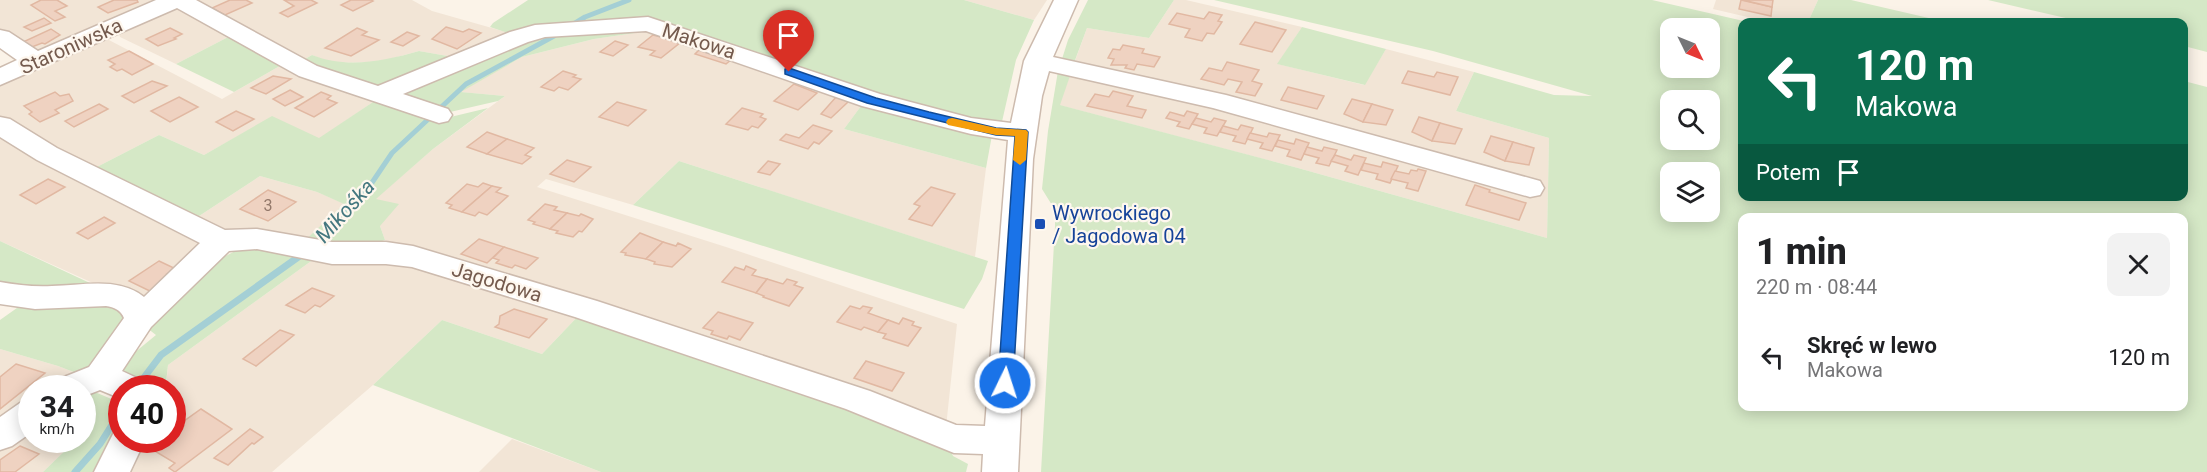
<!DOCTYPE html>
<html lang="pl">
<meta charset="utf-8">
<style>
:root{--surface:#fff;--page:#f2f2f2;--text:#202124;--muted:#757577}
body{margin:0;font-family:Roboto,sans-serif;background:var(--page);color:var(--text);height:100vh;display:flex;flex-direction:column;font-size:22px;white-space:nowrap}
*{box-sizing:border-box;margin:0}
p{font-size:20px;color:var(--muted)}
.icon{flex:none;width:33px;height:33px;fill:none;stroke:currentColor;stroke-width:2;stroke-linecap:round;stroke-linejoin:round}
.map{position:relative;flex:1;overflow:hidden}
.details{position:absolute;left:1738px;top:213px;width:450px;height:198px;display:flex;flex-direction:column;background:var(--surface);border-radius:12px;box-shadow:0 3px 15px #0003}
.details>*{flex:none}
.top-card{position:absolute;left:1738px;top:18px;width:450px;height:183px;border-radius:12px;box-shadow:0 3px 15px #0003;background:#0b6e4f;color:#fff;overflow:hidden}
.needle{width:39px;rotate:133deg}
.tools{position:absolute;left:1660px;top:18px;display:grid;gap:12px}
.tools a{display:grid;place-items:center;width:60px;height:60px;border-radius:12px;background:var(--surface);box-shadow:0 3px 15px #0003;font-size:30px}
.speed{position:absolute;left:18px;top:375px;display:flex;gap:12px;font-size:30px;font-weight:700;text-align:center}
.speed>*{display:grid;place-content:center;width:78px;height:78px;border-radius:50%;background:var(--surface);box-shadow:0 3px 15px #0003;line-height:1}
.speed small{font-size:15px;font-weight:400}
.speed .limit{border:9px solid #d22;background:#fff;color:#111}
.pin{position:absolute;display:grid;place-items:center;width:51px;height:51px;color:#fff;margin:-62px -26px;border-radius:50% 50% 50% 0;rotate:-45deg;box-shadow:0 0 6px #0007}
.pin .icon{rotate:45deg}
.me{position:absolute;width:66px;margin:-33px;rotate:4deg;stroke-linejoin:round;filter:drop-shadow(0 0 4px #0008)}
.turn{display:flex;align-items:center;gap:21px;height:126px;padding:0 18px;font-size:27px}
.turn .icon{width:78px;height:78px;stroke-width:2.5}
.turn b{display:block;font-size:42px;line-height:51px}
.then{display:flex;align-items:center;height:57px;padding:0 18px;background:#0003;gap:12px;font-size:22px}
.round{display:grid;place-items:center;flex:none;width:63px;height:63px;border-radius:12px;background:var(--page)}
.summary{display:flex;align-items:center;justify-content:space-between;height:102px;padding:0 18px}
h1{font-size:36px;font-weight:800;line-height:45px}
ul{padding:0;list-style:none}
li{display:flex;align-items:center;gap:18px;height:84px;padding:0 18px}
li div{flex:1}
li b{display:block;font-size:22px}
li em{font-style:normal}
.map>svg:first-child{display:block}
</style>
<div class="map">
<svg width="2207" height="472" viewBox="0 0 2207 472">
<rect width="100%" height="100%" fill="#fbf3e8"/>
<g fill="#f2e5d6">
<path d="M0,0h157l-117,52 -40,-23z"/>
<path d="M194,0h218l20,11 74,21 -2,7 -45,19 -40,-7 -40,11 -48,1 -19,-8 -12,7z"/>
<path d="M964,0h83l-13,20z"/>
<path d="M1174,0h12l116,27 -24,37 86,21 22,-36 88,23 -18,39 93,27 -2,100 -249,-70 -239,-63 28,-77 62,10z"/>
<path d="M1716,0h102l-10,22h-39l-56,-13z"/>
<path d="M179,8l53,27 -56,29 -56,-27 -1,-3z"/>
<path d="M649,31l215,71 -20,27 142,39 -11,89 -296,-96 -46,44 -87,-26 -9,8 189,60 231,77 -11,103 -466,-157 -95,-30 -5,-14 -5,-27 58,-50 72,-53 -45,-4 62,-35 72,-18z"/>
<path d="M107,39l115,60 63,-36 91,37 -57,39 -47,-22 -68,38 -45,-20 -68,35 -91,-49v-36z"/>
<path d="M0,136l201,104 2,5 -57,62 -146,-66z"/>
<path d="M260,176l57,16 28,12 -44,40 -63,-8 -45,-16z"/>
<path d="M314,259h89l179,53 -40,42 -100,-34 -69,65 -101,87h-149l17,-32h32v-52h-6l2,-23z"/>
<path d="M0,349l58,17 26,10 -26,12h-26l-1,16 -31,20z"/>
<path d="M31,422l1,18h44l-33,32h-43v-26z"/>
<path d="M512,439l89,33h-122z"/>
</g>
<g fill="#d5e8c6" fill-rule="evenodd">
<path d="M528,0h436l70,20 -18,40 -15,66 -132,-30 -213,-76 -152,19 1,-7 -15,-5 3,-4z"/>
<path d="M1088,0h86l-25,38 -62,-10 -13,35 -12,-4 6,-19z"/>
<path d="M1214,0h438l96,22h-5v174h441v-115l23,6v385h-1166l14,-246v-16l-13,-21 6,-58 10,-60 13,2 -11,32 238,63 249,70 2,-100 -93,-27 18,-39 80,23 38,1 -159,-45zM1671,28h39v40h-39zM1671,100h39v40h-39zM1671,172h39v40h-39zM1743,218h441v188h-441z"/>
<path d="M1818,0h33l95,22h-138z"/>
<path d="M1988,0h219v52l-23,-6v-24h-101z"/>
<path d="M1302,27l84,22 -21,36 -88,-21z"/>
<path d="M649,31l-55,8 -72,18 -61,35 44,4 -7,5 -48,11 -65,-17 145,-59z"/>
<path d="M232,35l53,28 -51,29 -58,-28z"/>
<path d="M419,51l40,7 -74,32 -85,-28 12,-7c35,14 72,6 107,-4z"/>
<path d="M376,100l62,20 50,-12 -55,41 -57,50 23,5 -19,22 5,14 -18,6 -66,-2 43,-40 -27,-12 -57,-16 -67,44 -102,-50 68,-35 45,20 68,-39 47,22z"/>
<path d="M864,102l128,33 -6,33 -142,-39z"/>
<path d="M679,161l309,100 -6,18 -18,30 -331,-104z"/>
<path d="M0,241l107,50 -107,-4z"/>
<path d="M247,245l67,14 -146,106 -2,18c-24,9 -33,3 -49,-16l39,-32 -9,-7 63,-64z"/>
<path d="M114,301l17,20 -47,55 -26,-10 -58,-17v-29l24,-17z"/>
<path d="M582,312l365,130 6,14 15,8 -2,8h-365l-228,-87 69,-65 100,34z"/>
<path d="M90,390l31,13v32l-17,37h-61l33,-32h6l1,-7 9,-9 -9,-9v-22z"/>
</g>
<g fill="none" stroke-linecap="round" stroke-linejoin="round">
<g stroke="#a4cfd5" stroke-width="5">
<path d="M572,25l13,-8 44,-17"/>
<path d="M341,212l26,-22 25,-37 74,-69 88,-48"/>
</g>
<g stroke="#a4cfd5" stroke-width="7">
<path d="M317,244l19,-20 3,-10 4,-3"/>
<path d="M136,388l25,-33 143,-102"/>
<path d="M75,472l25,-28 22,-35"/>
</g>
</g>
<g fill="#efd2c1" stroke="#e1b8a2" stroke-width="1.5">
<path d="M41,0h16l10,6 -12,5 10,6 -10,4 -24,-16z"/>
<path d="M114,0h23l1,2 -30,11 -10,-6z"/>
<path d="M230,0h16l6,3 -27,12 -13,-7z"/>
<path d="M284,0h27l6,3 -29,14 -8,-4 14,-7z"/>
<path d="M351,0h20l2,1 -20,10 -12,-6z"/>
<path d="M1741,0l31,7 -1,9 -32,-7z"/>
<path d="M1743,0h30l-1,7z"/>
<path d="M1209,12l13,3 -4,6 4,1 -8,12 -7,-1 -5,8 -17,-4 5,-8 -21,-5 8,-11 27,6z"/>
<path d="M44,18l7,5 -19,8 -8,-4z"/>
<path d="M1255,22l31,8 -14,22 -32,-8z"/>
<path d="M446,27l17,5 6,-3 12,4 -24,16 -25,-10z"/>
<path d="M170,28l12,6 -8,4 2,1 -18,7 -12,-7z"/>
<path d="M357,28l10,4 -5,3 17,5 -28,16 -26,-8z"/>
<path d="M51,29l9,6 -15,9 -3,-1 -10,4 -9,-5z"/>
<path d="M407,32l12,4 -16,10 -12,-4z"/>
<path d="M653,35l28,7 -20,16 -11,-3 5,-4 -17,-4z"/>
<path d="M615,41l13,4 -15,11 -13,-4z"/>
<path d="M1123,45l21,4 -2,4 18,4 -6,10 -17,-3 -3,6 -9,-2 2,-3h-16l3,-6 -6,-1 5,-9 7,1z"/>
<path d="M700,49l32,10 -6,5 -31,-10z"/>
<path d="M129,51l24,13 -21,11 -10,-6 -5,2 -7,-4 5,-3 -7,-4z"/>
<path d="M1227,62l32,8 -7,11 10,3 -7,12 -19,-4 6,-10 -14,-3 -4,6 -23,-6 8,-11 13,3z"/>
<path d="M563,71l13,4 -3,2 8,2 -13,11 -9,-3 -5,4 -13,-4z"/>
<path d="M1408,71l26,6 3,-5 21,5 -8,18 -48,-12z"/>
<path d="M273,76l18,3 -25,15 -15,-6z"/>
<path d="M152,81l15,5 -33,17 -12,-7z"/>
<path d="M794,84l23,9 -19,17 -24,-9z"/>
<path d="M1288,87l36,9 -7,13 -36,-9z"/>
<path d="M290,90l13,7 -18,9 -12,-7z"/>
<path d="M1113,91l20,5 -6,10 19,4 -4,8 -55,-12 8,-12 14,3z"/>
<path d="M55,92l5,4 9,-2 4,7 -18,9 4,3 -19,9 -11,-8 3,-2 -8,-6z"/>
<path d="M321,92l10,4 -4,3 10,4 -23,14 -19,-9z"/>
<path d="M179,97l19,10 -28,15 -19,-11z"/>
<path d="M836,97l13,4 -18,17 -10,-4z"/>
<path d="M1352,99l20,5 -9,18 -19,-8z"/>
<path d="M617,102l29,8 -18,16 -29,-9z"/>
<path d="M99,104l9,5 -34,18 -9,-6z"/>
<path d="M1372,104l21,6 -7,15 -23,-3z"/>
<path d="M742,108l21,6 -3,3 6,2 -8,9 -6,-2 -4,4 -22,-6z"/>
<path d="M236,111l18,8 -21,12 -17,-9z"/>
<path d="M1187,111l11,3 -9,15 -12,-3 3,-4 -14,-4 4,-6 14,4z"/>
<path d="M1419,117l21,6 -8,18 -20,-9z"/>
<path d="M1196,118l15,4 3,-4 12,3 -9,15 -13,-3 3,-5 -15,-4z"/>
<path d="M1440,123l22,6 -7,15 -23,-3z"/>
<path d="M813,125l19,6 -13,13 -5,-2 -6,7 -28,-9 6,-6 13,4z"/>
<path d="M1241,125l12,3 -8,16 -12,-3 3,-5 -16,-4 3,-6 15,4z"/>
<path d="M487,132l20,7 -20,15 -20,-7z"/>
<path d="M1250,133l17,4 2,-4 11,2 -8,16 -12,-3 3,-5 -16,-4z"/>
<path d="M1491,136l22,6 -8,19 -21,-9z"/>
<path d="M507,139l27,9 -9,7 6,2 -9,7 -35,-10z"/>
<path d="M1296,139l13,4 -8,17 -14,-4 3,-6 -15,-4 3,-6 16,4z"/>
<path d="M1513,142l21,6 -5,17 -24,-4z"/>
<path d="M1307,147l15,4 2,-4 13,3 -8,16 -13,-3 3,-5 -15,-4z"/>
<path d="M1335,155l16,5 3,-5 12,3 -8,17 -13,-4 3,-5 -17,-5z"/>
<path d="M567,160l24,7 -17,15 -24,-8z"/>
<path d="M768,161l12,3 -10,11 -12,-3z"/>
<path d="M1383,162l15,4 -8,17 -14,-4 2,-5 -17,-4 3,-7 17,4z"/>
<path d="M1418,169l8,2 -8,20 -12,-3 2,-5 -17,-4 4,-8 14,3 2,-4 6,1z"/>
<path d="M48,179l17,8 -29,17 -16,-9z"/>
<path d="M483,183l9,3 -30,26 -13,-4 3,-3 -6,-2 21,-19 11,3z"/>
<path d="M1475,185l15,5 -1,2 37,11 -7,17 -53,-15z"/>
<path d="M492,186l9,2 -5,4 12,4 -21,19 -8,-3 -4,4 -13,-4z"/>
<path d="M931,187l24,7 -23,32 -23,-7 11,-13 -6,-2z"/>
<path d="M268,190l28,12 -28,19 -28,-12z"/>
<path d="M545,204l12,3 -3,3 13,3 -17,16 -17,-5 2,-2 -7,-2z"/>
<path d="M567,213l12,3 2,-2 12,5 -11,13 -3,-1 -6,6 -17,-4 2,-2 -8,-2z"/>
<path d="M104,217l11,6 -27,16 -11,-6z"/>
<path d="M640,233l23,9 -17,17 -21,-4 1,-2 -5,-1z"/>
<path d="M479,239l25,8 -17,16 -26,-9z"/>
<path d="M663,242l13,4 2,-3 13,6 -19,18 -18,-3 1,-2 -9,-3z"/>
<path d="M504,247l34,11 -12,11 -11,-4 -3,3 -16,-5 3,-3 -6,-2z"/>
<path d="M159,261l17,8 -9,5 4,2 -17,17 -25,-12z"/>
<path d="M746,266l10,4 -4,5 15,4 -11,14 -34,-11 13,-15 9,3z"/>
<path d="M767,279l16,5 4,-5 10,3 -3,3 9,3 -14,18 -26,-9 1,-1 -8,-3z"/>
<path d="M312,288l22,8 -14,11 -5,-2 -10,8 -19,-8z"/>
<path d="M850,306l10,3 3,-3 9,2 -4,5 20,7 -10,12 -14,-5 -3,3 -24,-8z"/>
<path d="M514,309l33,10 -18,19 -34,-11 4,-3 1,-8z"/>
<path d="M718,312l35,11 -13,17 -11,-4 -2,3 -16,-5 2,-3 -10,-3z"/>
<path d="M903,318l11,4 -2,3 9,3 -13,18 -25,-8 3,-4 -8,-2 10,-12 11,4z"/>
<path d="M280,330l14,5 -38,31 -13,-7z"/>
<path d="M866,361l38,12 -12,18 -38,-13z"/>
<path d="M16,364l29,9 -45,36v-32z"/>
<path d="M201,409l31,20 -57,43 -6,-4 6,-5 -22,-13 14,-10h5v-5l12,-9 -4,-2z"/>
<path d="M250,429l13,8 -9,7 -2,-1 -24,22 -14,-7z"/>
<path d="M20,446l19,8 -24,18h-15v-12z"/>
</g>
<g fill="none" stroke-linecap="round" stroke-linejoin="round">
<defs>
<g id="minor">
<path d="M156,0h40l121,66 61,20 132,-54 25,-7 113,-8 232,77 91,24 40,5 13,-62 30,-61h24l-25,57 173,38 314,86 4,7 -4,7 -10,2 -317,-89 -164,-37 -7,25 -9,63 -15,313h-36l1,-18 -29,-1 -108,-44 -271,-92 -163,-50 -26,-3h-54l-75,-15 -28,2 -78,76 -29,44 17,8 5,9h-22v11l-22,-9 -18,7v-9h-28l5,-9 30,-12 35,-49c-3,-8 -10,-11 -18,-12l-71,3 -35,-5v-22c17,3 34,5 52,4 29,0 66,-10 92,11l56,-54 -163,-83 -37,-23v-20l10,2 47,29 168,82 32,-1 75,13h54l27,4 184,55 273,90 86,34 29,1 23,-286 -37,-6 -109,-28 -216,-75 -101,6 -17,5 -125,52 45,15 4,6 -4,6 -9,2 -140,-47 -122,-68 -177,77v-17l17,-8 -17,-12v-18l9,2 29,19z"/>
<path d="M32,400v32l-20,14 -12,4v-33l20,-14z"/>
<path d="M122,428v12h23l-15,32h-36l21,-42z"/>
</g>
</defs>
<use href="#minor" stroke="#cdbbae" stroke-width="3"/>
<use href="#minor" fill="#fff" fill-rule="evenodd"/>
</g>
<path fill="#1a73e8" stroke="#114b97" stroke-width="1.5" d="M789,68l87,30 53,14 67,16 30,2 2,2 -15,251 -2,4h-11l-2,-4 17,-247 -19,-1 -129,-32 -82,-29v-5z"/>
<path fill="#f59e0b" d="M952,118l44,10 30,2 2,2 -2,28 -6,5 -7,-5 2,-24 -19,-1 -48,-10 -2,-3 2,-3z"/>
<rect fill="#1a4fb4" stroke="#fef7ee" stroke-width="2" x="1034" y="218" width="12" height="12" rx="3"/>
<g text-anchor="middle" stroke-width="4.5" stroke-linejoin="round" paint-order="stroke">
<g font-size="16" fill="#93786a">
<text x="268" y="211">3</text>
</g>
<g font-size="20" fill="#745a4d" stroke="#fef7ee">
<text transform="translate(699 41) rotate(18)" y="7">Makowa</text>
<text transform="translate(71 46) rotate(-24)" y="7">Staroniwska</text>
<text transform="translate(497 282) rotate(17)" y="7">Jagodowa</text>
</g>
<g font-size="20" fill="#164399" stroke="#fef7ee" text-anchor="start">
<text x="1052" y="220">Wywrockiego<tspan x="1052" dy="23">/ Jagodowa 04</tspan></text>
</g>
<g font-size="21" font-style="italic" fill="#44777f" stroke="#fef7ee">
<text transform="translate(345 211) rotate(-48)" y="7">Mikośka</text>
</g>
</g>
</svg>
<div class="tools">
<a><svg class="needle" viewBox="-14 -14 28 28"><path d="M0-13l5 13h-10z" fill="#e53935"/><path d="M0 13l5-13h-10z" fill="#757577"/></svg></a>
<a><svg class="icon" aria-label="search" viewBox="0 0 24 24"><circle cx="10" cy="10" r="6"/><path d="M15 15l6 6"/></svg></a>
<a><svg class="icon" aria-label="layers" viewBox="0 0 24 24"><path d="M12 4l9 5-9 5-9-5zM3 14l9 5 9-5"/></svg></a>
</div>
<div class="speed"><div>34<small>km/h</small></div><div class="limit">40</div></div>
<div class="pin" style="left:789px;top:72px;background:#d93025"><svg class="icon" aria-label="arrive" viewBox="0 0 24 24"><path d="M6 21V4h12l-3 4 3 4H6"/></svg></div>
<svg class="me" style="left:1005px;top:383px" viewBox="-20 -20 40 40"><circle r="17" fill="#1a73e8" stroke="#fff" stroke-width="3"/><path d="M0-11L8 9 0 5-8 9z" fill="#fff"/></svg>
<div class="top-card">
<div class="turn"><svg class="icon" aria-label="left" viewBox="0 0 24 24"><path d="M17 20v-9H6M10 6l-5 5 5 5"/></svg><div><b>120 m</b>Makowa</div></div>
<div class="then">Potem<svg class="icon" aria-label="arrive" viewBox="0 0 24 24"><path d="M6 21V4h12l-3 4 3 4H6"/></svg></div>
</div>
<section class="details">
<div class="summary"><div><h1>1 min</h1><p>220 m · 08:44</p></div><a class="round"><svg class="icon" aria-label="close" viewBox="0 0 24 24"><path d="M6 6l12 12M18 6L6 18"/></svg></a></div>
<ul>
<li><svg class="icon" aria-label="left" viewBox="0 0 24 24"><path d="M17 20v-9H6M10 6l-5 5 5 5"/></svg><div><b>Skręć w lewo</b><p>Makowa</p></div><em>120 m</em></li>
</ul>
</section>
</div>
